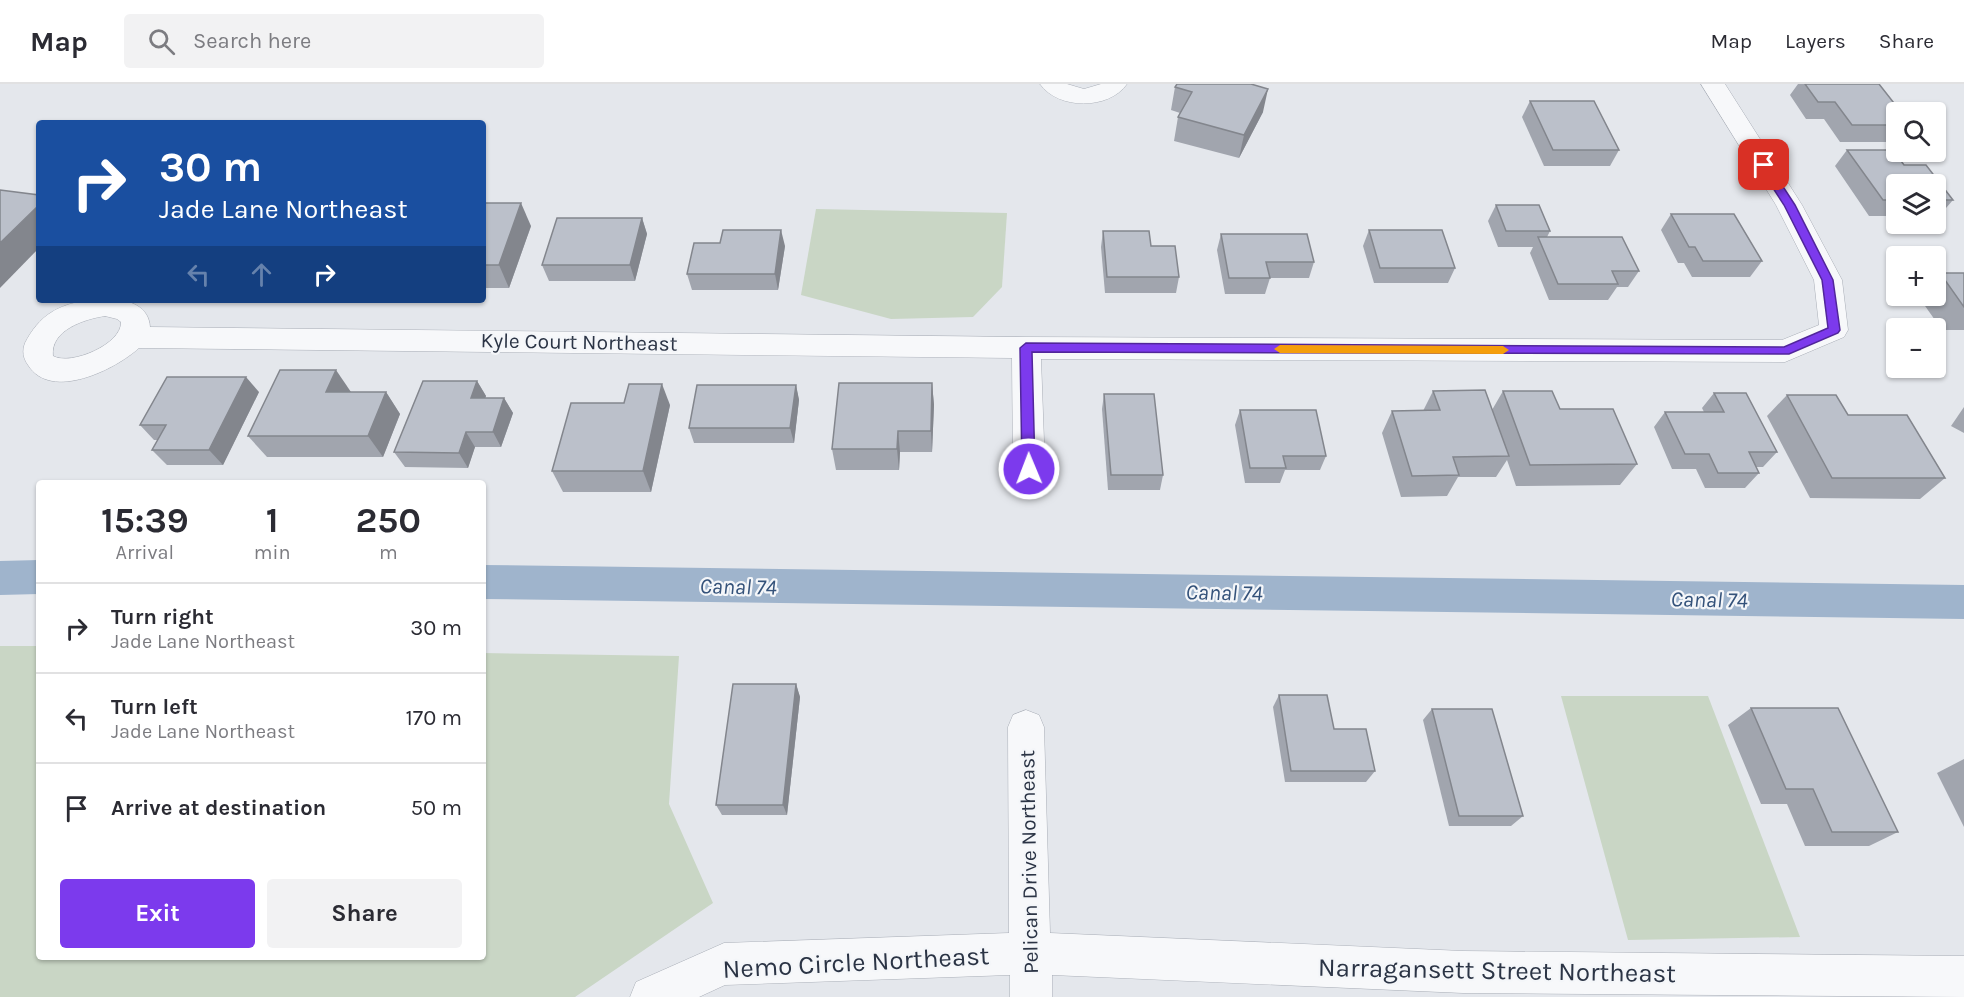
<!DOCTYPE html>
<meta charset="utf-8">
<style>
:root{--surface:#fff;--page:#f2f2f3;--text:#2b2b33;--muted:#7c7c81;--line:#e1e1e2;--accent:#7c3aed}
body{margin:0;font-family:Karla,sans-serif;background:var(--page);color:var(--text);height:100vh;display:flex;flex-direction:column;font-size:22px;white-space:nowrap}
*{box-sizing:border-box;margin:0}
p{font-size:20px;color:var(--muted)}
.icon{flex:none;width:33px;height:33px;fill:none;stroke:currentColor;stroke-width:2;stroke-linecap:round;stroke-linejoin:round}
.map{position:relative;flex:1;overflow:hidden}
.side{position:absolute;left:36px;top:396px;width:450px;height:480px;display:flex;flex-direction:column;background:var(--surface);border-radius:6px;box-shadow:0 2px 4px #0004}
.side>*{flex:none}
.banner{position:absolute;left:36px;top:36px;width:450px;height:183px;border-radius:6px;box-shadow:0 2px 4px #0004;background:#1a4fa0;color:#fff;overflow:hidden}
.tools{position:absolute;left:1886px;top:18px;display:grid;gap:12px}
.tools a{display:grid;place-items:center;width:60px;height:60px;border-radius:6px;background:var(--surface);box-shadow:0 2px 4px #0004;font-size:30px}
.pin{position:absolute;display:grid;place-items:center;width:51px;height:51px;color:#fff;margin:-26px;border-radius:12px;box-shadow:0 3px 9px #0006}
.me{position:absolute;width:66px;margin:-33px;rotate:359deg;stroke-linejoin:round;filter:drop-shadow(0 0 4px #0008)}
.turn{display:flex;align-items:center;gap:21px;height:126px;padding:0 24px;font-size:27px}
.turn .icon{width:78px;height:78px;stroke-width:2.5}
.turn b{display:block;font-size:42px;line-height:51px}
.lanes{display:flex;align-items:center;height:57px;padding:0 24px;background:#0003;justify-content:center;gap:30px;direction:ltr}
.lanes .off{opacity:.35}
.eta{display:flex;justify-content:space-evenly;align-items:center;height:102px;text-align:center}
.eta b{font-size:36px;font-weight:700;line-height:42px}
.cta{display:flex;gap:12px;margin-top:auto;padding:12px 24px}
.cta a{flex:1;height:69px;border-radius:6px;background:var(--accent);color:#fff;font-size:24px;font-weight:700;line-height:69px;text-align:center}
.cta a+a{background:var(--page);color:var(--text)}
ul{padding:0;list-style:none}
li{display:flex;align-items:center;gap:18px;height:90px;padding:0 24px;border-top:2px solid var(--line)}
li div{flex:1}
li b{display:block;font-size:22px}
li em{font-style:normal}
header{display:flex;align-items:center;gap:36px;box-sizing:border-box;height:84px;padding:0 30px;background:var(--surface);border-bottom:2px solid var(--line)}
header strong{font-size:28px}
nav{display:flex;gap:33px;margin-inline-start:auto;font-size:21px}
.search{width:420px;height:54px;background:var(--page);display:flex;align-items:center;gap:15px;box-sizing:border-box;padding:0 21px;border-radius:6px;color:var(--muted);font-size:22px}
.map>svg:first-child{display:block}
</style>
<header>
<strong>Map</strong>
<div class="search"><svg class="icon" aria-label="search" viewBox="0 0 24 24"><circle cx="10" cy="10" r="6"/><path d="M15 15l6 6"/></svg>Search here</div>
<nav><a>Map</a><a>Layers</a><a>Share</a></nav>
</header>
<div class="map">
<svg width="1964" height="913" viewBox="0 0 1964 913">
<rect width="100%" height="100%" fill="#e4e7ec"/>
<g fill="#c9d6c5">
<path d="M816,125l191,4 -5,74 -29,30 -82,2 -90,-24z"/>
<path d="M0,562h39v311h444v-304l196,3 -10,148 44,99 -138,94h-575z"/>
<path d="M1561,612h147l92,241 -172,3z"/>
</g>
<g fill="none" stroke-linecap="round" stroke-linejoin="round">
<g fill="#9fb4cc" fill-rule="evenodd">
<path d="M39,476v34l-39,1v-34z"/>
<path d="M483,481l1481,20v34l-1481,-20z"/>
</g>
<defs>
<g id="street">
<path d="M1040,0h27l17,5 17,-5h26c-18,26 -69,26 -87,0z"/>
<path d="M1701,0h24l77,121 40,75 6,50 -4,7 -59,25 -744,-3 4,110 -5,9 -11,3 -11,-3 -5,-9 -1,-111 -873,-10c-23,21 -88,54 -111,17 -5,-7 -6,-14 -3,-22 6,-12 15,-24 27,-31 23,-15 96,-25 98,15l876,10 756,3 37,-15 -5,-45 -38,-75zM105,232l12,3 4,3c1,22 -50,44 -68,34 -3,-26 32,-37 52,-40z"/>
<path d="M1026,626l13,5 5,12 6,206 413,18 501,5v41l-501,-4 -411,-18v22h-42v-22l-285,10 -26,12h-69l6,-15 88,-39 285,-10 -1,-206 5,-12z"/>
</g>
</defs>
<use href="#street" stroke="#a9aeb7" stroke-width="1"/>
<use href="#street" fill="#f7f8fa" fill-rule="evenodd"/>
</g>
<g fill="#a1a5ae">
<path d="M1798,0h81l17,28v30h-56l-16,-23h-18l-16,-24z"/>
<path d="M1175,3l88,25 -24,46 -65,-17 4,-24 2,-4 -9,-3z"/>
<path d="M1530,17l89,49 -9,16h-66l-22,-49z"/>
<path d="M1847,66h46l11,15h22l27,35 -14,16h-4v-32h-39v32h-27l-34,-50z"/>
<path d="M483,119l48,23 -22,62h-26z"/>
<path d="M1496,121l54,26 -3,6 92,34 -11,16h-11l-9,13h-59l-19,-47 3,-6h-35l-10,-26z"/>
<path d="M1671,130l91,47 -12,16h-58l-8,-14h-6l-17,-33z"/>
<path d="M642,134l5,16 -12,47h-86l-7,-16z"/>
<path d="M1369,146l86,38 -7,15h-74l-11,-37z"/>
<path d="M1103,147l76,46 -3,16h-71l-4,-46z"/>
<path d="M1221,150l93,28 -5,16h-39l-5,16h-40l-8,-44z"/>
<path d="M785,162l-7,44h-86l-5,-16z"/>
<path d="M1940,189h24v57h-22l-24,-34h17v-18z"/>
<path d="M477,297l9,15 -1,2h19l9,15 -12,34h-26l-7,21 -63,-1 -11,-15z"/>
<path d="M932,299l2,22 -2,47h-32l-1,18h-63l-4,-21z"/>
<path d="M796,301l3,15 -5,43h-100l-5,-15z"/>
<path d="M1433,307l59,19 11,-19 57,18 77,55 -17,21 -104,1 -9,-26 -11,17h-38l-11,19 -46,1 -19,-64 10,-22h31z"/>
<path d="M259,308l-36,73h-56l-15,-15 6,-10h-4l-14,-15z"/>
<path d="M351,308h35l14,22 -17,43h-116l-19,-21z"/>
<path d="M1714,309l63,59 -14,15h-7l3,6 -14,15h-40l-9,-19h-24l-18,-42 11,-15h39l-2,-4z"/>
<path d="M1104,310l59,81 -3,15h-52l-6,-81z"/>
<path d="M1787,311l61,20 97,63 -25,21 -110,-1 -43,-82z"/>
<path d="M670,321l-19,87h-88l-11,-21z"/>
<path d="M1964,323v26l-13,-7z"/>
<path d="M1240,326l86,46 -6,14h-35l-5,13h-35l-10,-58z"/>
<path d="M796,600l4,13 -13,118h-65l-6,-10z"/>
<path d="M1279,611l55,34 41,42 -9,11h-81l-12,-75z"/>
<path d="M1751,624l147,124 -29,14h-64l-18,-42h-26l-33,-79z"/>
<path d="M1432,625l91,107 -12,10h-62l-26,-106z"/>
<path d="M1964,675v68l-27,-54z"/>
</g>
<g fill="#83868d">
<path d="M1268,5l-5,23 -24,46 5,-23z"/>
<path d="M521,119l10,23 -22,62 -10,-23z"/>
<path d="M39,121v43l-39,40v-45z"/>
<path d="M642,134l5,16 -12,47 -5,-16z"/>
<path d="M781,146l4,16 -7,44 -3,-16z"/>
<path d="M336,286l15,22h-25z"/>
<path d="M246,293l13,15 -36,73 -14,-15z"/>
<path d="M477,297l9,15 -6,17 -9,-15z"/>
<path d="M932,299l2,22 -2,47 -1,-21z"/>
<path d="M662,300l8,21 -19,87 -8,-21z"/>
<path d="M796,301l3,15 -5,43 -4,-15z"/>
<path d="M386,308l14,22 -17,43 -15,-21z"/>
<path d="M504,314l9,15 -12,34 -8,-15z"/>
<path d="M898,347l2,21 -1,18 -2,-21z"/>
<path d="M466,348l9,15 -7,21 -9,-15z"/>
<path d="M796,600l4,13 -13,118 -4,-10z"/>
</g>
<g fill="#bbc0ca" stroke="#83868d" stroke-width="1.5">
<path d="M1177,0h74l17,5 -24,46 -66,-18 14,-25 -17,-5z"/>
<path d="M1805,0h74l22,28h-5v13h-44l-17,-23h-17z"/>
<path d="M1530,17h64l25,49h-66z"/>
<path d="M1847,66h46l11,15h22l27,35h-18v-16h-39v16h-13z"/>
<path d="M0,106l39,5v10l-39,38z"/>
<path d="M483,119h38l-22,62h-16z"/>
<path d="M1496,121h43l11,26h-44z"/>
<path d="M1671,130h63l28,47h-59l-8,-14h-6z"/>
<path d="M557,134h85l-12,47h-88z"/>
<path d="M723,146h58l-6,44h-88l7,-31h26z"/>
<path d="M1369,146h73l13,38h-75z"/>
<path d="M1103,147h46l2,15h24l4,31h-72z"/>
<path d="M1221,150h86l7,28h-48l4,16h-41z"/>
<path d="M1538,153h84l17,34h-27l6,13h-60z"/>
<path d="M1940,189h24v34z"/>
<path d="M280,286h56l-10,22h60l-18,44h-120z"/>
<path d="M167,293h79l-37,73h-57l14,-25h-26z"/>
<path d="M423,297h54l-6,17h33l-11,34h-27l-7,21 -65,-1z"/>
<path d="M839,299h93l-1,48h-33l-1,18h-65z"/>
<path d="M629,300h33l-19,87h-91l19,-68h53z"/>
<path d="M697,301h99l-6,43h-101z"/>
<path d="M1485,306l24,66 -56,1 6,18 -47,1 -20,-65 48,-1 -7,-19z"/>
<path d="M1503,307h49l8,18h53l24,55 -107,1z"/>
<path d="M1714,309h32l31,59h-28l10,21h-41l-9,-19h-24l-20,-42h59z"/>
<path d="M1104,310h50l9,81h-52z"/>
<path d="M1787,311h49l12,20h59l38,63h-113z"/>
<path d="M1240,326h76l10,46h-43l3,12h-36z"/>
<path d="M733,600h63l-13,121h-67z"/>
<path d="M1279,611h48l7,34h32l9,42h-84z"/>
<path d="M1751,624h87l60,124h-66l-19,-43h-27z"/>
<path d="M1432,625h60l31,107h-64z"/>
</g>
<path fill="#7c3aed" stroke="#51269a" stroke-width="1.5" d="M1764,77l3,1 28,43 38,75 7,50 -2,3 -49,21 -757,-2 3,117 -6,5 -7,-5 -2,-121 6,-5 758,4 44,-19 -6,-48 -38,-75 -26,-40z"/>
<path fill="#f59e0b" d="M1280,261l223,1 6,4 -6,4 -223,-1 -6,-4z"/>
<g text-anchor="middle" stroke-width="4.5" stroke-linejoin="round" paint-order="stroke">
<g font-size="21" fill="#2b3445" stroke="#f4f6f9">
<text transform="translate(579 258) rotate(1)" y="7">Kyle Court Northeast</text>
<text transform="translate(1029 778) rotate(-91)" y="7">Pelican Drive Northeast</text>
</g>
<g font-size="22" font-style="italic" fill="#34527a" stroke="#f4f6f9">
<text transform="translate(738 502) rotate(1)" y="8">Canal 74</text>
<text transform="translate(1224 508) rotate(1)" y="8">Canal 74</text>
<text transform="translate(1709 515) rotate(1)" y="8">Canal 74</text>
</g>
<g font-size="26" fill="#2b3445" stroke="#f4f6f9">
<text transform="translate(856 878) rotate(-3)" y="9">Nemo Circle Northeast</text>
<text transform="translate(1497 886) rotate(1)" y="9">Narragansett Street Northeast</text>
</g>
</g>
</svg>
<div class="tools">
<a><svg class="icon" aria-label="search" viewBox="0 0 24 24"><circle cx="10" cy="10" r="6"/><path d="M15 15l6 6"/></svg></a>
<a><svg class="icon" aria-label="layers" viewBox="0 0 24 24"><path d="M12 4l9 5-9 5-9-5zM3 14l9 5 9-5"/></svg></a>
<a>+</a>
<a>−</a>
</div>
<div class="pin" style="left:1764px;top:81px;background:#d93025"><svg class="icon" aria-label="arrive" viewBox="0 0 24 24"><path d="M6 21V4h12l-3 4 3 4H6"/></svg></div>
<svg class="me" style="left:1029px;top:385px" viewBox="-20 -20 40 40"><circle r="17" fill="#7c3aed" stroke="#fff" stroke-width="3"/><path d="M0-11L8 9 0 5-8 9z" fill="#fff"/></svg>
<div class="banner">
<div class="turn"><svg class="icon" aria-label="right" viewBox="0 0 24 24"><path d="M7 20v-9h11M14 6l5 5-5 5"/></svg><div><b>30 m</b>Jade Lane Northeast</div></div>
<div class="lanes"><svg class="icon off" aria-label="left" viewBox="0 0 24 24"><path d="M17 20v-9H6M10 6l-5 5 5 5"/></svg><svg class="icon off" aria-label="ahead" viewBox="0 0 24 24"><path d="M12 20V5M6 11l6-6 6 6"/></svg><svg class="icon" aria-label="right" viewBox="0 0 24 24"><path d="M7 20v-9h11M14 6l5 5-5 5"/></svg></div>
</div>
<section class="side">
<div class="eta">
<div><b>15:39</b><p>Arrival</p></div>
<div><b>1</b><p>min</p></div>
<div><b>250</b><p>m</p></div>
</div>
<ul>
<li><svg class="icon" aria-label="right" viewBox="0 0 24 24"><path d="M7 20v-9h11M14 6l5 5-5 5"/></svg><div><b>Turn right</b><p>Jade Lane Northeast</p></div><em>30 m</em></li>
<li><svg class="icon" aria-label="left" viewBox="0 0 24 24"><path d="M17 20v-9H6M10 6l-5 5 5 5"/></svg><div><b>Turn left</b><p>Jade Lane Northeast</p></div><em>170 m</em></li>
<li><svg class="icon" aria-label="arrive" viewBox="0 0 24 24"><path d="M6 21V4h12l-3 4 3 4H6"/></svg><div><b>Arrive at destination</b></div><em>50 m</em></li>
</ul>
<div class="cta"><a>Exit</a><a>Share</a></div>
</section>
</div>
